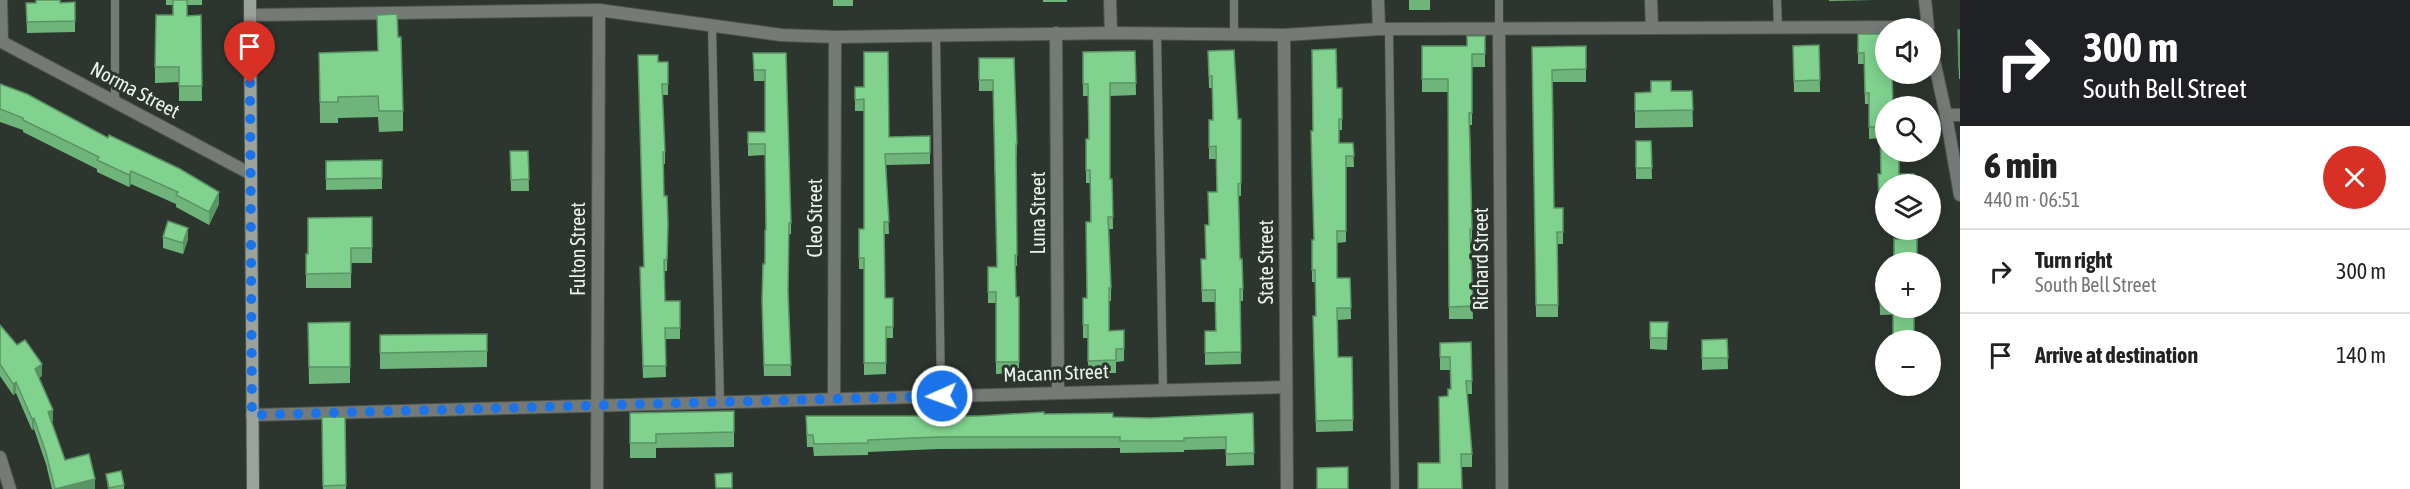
<!DOCTYPE html>
<meta charset="utf-8">
<style>
:root{--surface:#fff;--page:#f6f6f6;--text:#222;--muted:#767676;--line:#e0e0e0}
body{margin:0;font-family:"Asap Condensed",sans-serif;background:var(--page);color:var(--text);height:100vh;display:flex;flex-direction:column;font-size:22px;white-space:nowrap}
*{box-sizing:border-box;margin:0}
p{font-size:20px;color:var(--muted)}
.icon{flex:none;width:33px;height:33px;fill:none;stroke:currentColor;stroke-width:2;stroke-linecap:round;stroke-linejoin:round}
.map{position:relative;flex:1;overflow:hidden}
.side{display:flex;flex-direction:column;background:var(--surface);width:450px}
.side>*{flex:none}
.hud{background:#202124;color:#fff;overflow:hidden}
.tools{position:absolute;left:1875px;top:18px;display:grid;gap:12px}
.tools a{display:grid;place-items:center;width:66px;height:66px;border-radius:50%;background:var(--surface);box-shadow:0 3px 15px #0003;font-size:30px}
.pin{position:absolute;display:grid;place-items:center;width:51px;height:51px;color:#fff;margin:-62px -26px;border-radius:50% 50% 50% 0;rotate:-45deg;box-shadow:0 0 6px #0007}
.pin .icon{rotate:45deg}
.me{position:absolute;width:66px;margin:-33px;rotate:268deg;stroke-linejoin:round;filter:drop-shadow(0 0 4px #0008)}
.turn{display:flex;align-items:center;gap:21px;height:126px;padding:0 24px;font-size:27px}
.turn .icon{width:78px;height:78px;stroke-width:2.5}
.turn b{display:block;font-size:42px;line-height:51px}
.round{display:grid;place-items:center;flex:none;width:63px;height:63px;border-radius:32px;background:var(--page)}
.head{display:flex;align-items:center;justify-content:space-between;height:102px;padding:0 24px}
h1{font-size:36px;font-weight:800;line-height:45px}
ul{padding:0;list-style:none}
li{display:flex;align-items:center;gap:18px;height:84px;padding:0 24px;border-top:2px solid var(--line)}
li div{flex:1}
li b{display:block;font-size:22px}
li em{font-style:normal}
main{display:flex;flex:1;min-height:0}
.map>svg:first-child{display:block}
</style>
<main>
<div class="map">
<svg width="1960" height="489" viewBox="0 0 1960 489">
<rect width="100%" height="100%" fill="#2d362e"/>
<g fill="none" stroke-linecap="round" stroke-linejoin="round">
<defs>
<g id="lane">
<path d="M1234,0v34"/>
<path d="M1777,0l1,28"/>
<path d="M712,26l8,376"/>
<path d="M1499,29v-29"/>
<path d="M1389,30l6,459"/>
<path d="M1157,33l6,357"/>
<path d="M936,35l5,361"/>
<path d="M115,102v-102"/>
</g>
<g id="street">
<path d="M1,0l1,41"/>
<path d="M1110,0l1,33"/>
<path d="M1378,0l1,29"/>
<path d="M1651,0l1,28"/>
<path d="M1925,0l3,28"/>
<path d="M250,15l349,-5 182,25 54,2 276,-4 173,2 95,-6 548,-2"/>
<path d="M1499,29l3,460"/>
<path d="M1056,33l2,360"/>
<path d="M1284,35l3,454"/>
<path d="M0,41l251,133"/>
<path d="M1930,42l16,73 14,80"/>
<path d="M1946,115h14"/>
<path d="M834,399l1,-362"/>
<path d="M252,415l1034,-28"/>
<path d="M0,457l10,32"/>
<path d="M597,489l2,-479"/>
</g>
<path id="secondary" d="M250,0l3,489"/>
</defs>
<use href="#lane" stroke="#4c544d" stroke-width="9"/>
<use href="#street" stroke="#4c544d" stroke-width="14"/>
<use href="#secondary" stroke="#4c544d" stroke-width="14"/>
<use href="#lane" stroke="#767a76" stroke-width="8"/>
<use href="#street" stroke="#767a76" stroke-width="12"/>
<use href="#secondary" stroke="#9ba19b" stroke-width="12"/>
</g>
<g fill="#6fb57b">
<path d="M166,0h36v5h-15v11l14,-1 1,86h-23v-19l-24,1v-16l18,-52v-10h-7z"/>
<rect x="833" y="0" width="20" height="6"/>
<rect x="1043" y="0" width="24" height="2"/>
<rect x="1409" y="0" width="21" height="10"/>
<path d="M1829,0h45l-45,1z"/>
<path d="M75,2v30l-48,1 -1,-30z"/>
<path d="M377,15l21,22 5,74v20l-24,1 -1,-15 -40,1v5h-18l-1,-70 59,-2z"/>
<path d="M1958,30h2v49h-1z"/>
<path d="M1858,34h28v182h-7l-1,-42h3l-1,-36 -11,1v-35h-4l-1,-40h-6z"/>
<path d="M1485,36v31h-13v58h-2l2,104v13h-2l3,77h-24l-1,-227h-26v-46h45z"/>
<path d="M1819,45l1,47h-26l-1,-46z"/>
<path d="M1586,46v36h-33l1,126h9v36h-5v73h-22l-4,-270z"/>
<path d="M1135,51l1,44 -26,1v83h2l1,50h-4l2,59v13h-2v30l15,-1v31l-8,1v11h-28v-35h-5v-40h4l3,-76v-39h-4v-44h2v-43h-5v-44z"/>
<path d="M1208,51l30,68h3v77h-2l1,63 3,30v12h-3l1,63 -36,1v-34h11l-1,-29h-13l-1,-43h5l2,-34 9,-33 -1,-33h-7v-39h4l-1,-32h-3z"/>
<path d="M753,53h33l5,170v11h-2l-1,60 3,82h-27l-2,-64 4,-82 -1,-75 -17,1v-24h17v-51h-11z"/>
<path d="M979,58h35l3,86v11h-1l1,111h-2l1,31h3v76l-23,1v-71h-8v-36h9l-4,-176h-14z"/>
<path d="M658,62h10v33h-6l3,57v12h-2l1,32 4,28 -1,47h-2v30h15v38h-15l1,38 -23,1 -3,-100 4,-11z"/>
<path d="M0,84l219,120 -10,21 -33,-18v-3l-45,-20 -2,3 -32,-15v-3l-74,-37v-2l-23,-8z"/>
<path d="M855,87l34,50 41,-1v28l-44,1 3,69h-5l1,64 8,29v11h-7v36l-22,1v-106h-5v-29l5,-11v-118h-9z"/>
<path d="M1337,88h5v42h-3v13h14l1,24h-8v75l-9,1v35h13l1,41 -14,1 1,37h14l1,74 -37,1 -3,-104 3,-12 -1,-34h-3v-42h2l-1,-109z"/>
<path d="M1671,91h21l1,36 -58,1v-35z"/>
<path d="M1636,141h15l1,38h-16z"/>
<path d="M510,151h18l1,40h-18z"/>
<path d="M382,160v29l-56,1v-29z"/>
<path d="M308,218l64,30v15h-21v25h-45v-34h2z"/>
<path d="M163,237l25,2 -5,15 -20,-6z"/>
<path d="M1879,275h7v33h32v6l-38,1z"/>
<path d="M350,322v61l-41,1 -1,-61z"/>
<path d="M1650,322h18l-1,28 -17,-1z"/>
<path d="M0,325l42,51 -3,2 14,43 -2,1 14,38 30,29h-43l-6,-25 -12,-35 -2,1 -16,-37 -3,2 -13,-19z"/>
<path d="M487,334v33l-107,2v-34z"/>
<path d="M1727,339l1,30 -26,1v-30z"/>
<path d="M1471,342l1,52h-5l5,60v13h-10l-22,-4 8,-67v-7h3l-1,-19h-10v-27z"/>
<path d="M734,411v36l-78,1v10h-26v-45z"/>
<path d="M1253,413l1,52 -28,1v-17l-42,1v2l-64,1v-5l-182,1 -70,3v3l-54,1 -1,-9h-6l-1,-31h173l171,2z"/>
<path d="M322,417h23l1,72h-23z"/>
<path d="M106,474l18,11v4h-16z"/>
</g>
<g fill="#5a9364">
<path d="M131,171v13l-2,3v-12z"/>
<path d="M219,192v12l-10,21v-13z"/>
<path d="M188,228v11l-5,15v-11z"/>
<path d="M42,364v12l-7,4v-11z"/>
<path d="M16,382v11l-3,2v-11z"/>
<path d="M53,410v11l-5,2v-11z"/>
<path d="M34,418v11l-2,1v-11z"/>
<path d="M95,479v10h-40z"/>
</g>
<g fill="#81d28f" stroke="#5a9364" stroke-width="1.5">
<path d="M36,0h24v3l15,-1v19l-48,1 -1,-19h10z"/>
<path d="M173,0h14v16l14,-1 1,71h-23v-19h-24l1,-52h17z"/>
<path d="M397,14l1,23h3l2,74h-24l-1,-15 -40,1v5h-18l-1,-49 59,-2 -1,-36z"/>
<path d="M1958,30h2v38h-1z"/>
<path d="M1858,34h28v40h6l1,30h4v2h-11v46h13v22h15v10h-28v20h-7l-1,-30h3l-1,-47h-11v-34h-4l-1,-40h-6z"/>
<path d="M1467,36h18v18h-13v59h-3l3,116h-2l3,77 -24,1 -1,-228h-26v-33h45z"/>
<path d="M1819,45l1,35 -26,1 -1,-35z"/>
<path d="M1586,46v23l-34,1 2,138h9v24h-6l1,73h-22l-4,-258z"/>
<path d="M1336,49l1,39h5v31h-3v24h14l1,13h-8v75h-9v47h13l1,30h-14l1,49h14l1,63 -37,1 -3,-105h3l-1,-46h-3v-30h2l-3,-109h2l-1,-81z"/>
<path d="M1234,50l4,69h3v64l-3,1 2,75h2l1,30h-3l1,63 -36,1v-22h11l-1,-41h-13l-1,-31h5l-1,-34h4l-1,-33h9l-1,-46 -7,1v-27h4l-1,-44h-3l-1,-25z"/>
<path d="M1135,51l1,32h-26v96h2l1,38h-5l3,71h-2v43l15,-1v19h-8v11l-28,1v-36h-5v-27h4l-1,-76h5l-1,-52h-4v-31h3l-1,-55h-5v-32z"/>
<path d="M864,52h24l1,85 41,-1v17l-45,1 4,68h-5l1,76h8v29h-7v36h-22v-105h-5v-29h5v-130l-9,1v-13h9z"/>
<path d="M753,53h33l5,170h-2l-1,68 3,74h-27l-2,-64 1,-37h2v-34h1l-1,-86h-17v-12h17v-62h-11z"/>
<path d="M638,55h20v7h10v22h-6l3,68h-2l1,44h3l1,28 -1,35 -3,1 1,41h15v27h-15l1,38h-23l-3,-99h4z"/>
<path d="M979,58h35l3,86h-1l1,111h-2l1,42h3v65h-23v-70h-8v-25h9l-4,-187h-14z"/>
<path d="M1651,81h20v10h21l1,19 -58,1v-18l16,-1z"/>
<path d="M0,84l27,10 81,44 1,-3 71,34 39,23 -10,20 -33,-17 2,-3 -47,-21 -2,4 -32,-15 2,-3 -76,-37v-2l-23,-9z"/>
<path d="M1636,141h15l1,27h-16z"/>
<path d="M510,151h18l1,28 -18,1z"/>
<path d="M382,160v18l-56,1v-18z"/>
<path d="M372,217v31h-21v25l-45,1v-20h2v-36z"/>
<path d="M168,221l20,7 -5,15 -20,-6z"/>
<rect x="1894" y="239" width="23" height="23"/>
<path d="M1879,275h7v28h-6z"/>
<rect x="1893" y="308" width="21" height="32"/>
<path d="M350,322v45h-41l-1,-44z"/>
<path d="M1650,322h18l-1,16h-17z"/>
<path d="M0,325l17,20 8,-5 17,24 -7,5 18,41 -5,2 17,48 24,-6 6,25 -40,10 -9,-36 -12,-35 -2,1 -16,-37 -3,2 -13,-20z"/>
<path d="M487,334v17l-107,2v-18z"/>
<path d="M1727,339l1,19h-26v-18z"/>
<path d="M1471,342l1,39h-6l6,73h-11l1,35h-44v-26h22l-1,-66 9,-1v-7h3l-1,-32h-10v-14z"/>
<path d="M734,411v21l-78,2v9h-26v-30z"/>
<path d="M1044,412v2l69,-1v4l37,1 103,-5 1,40 -28,1v-17l-42,1v3h-64v-4h-182l-70,3v3l-54,1 -1,-9h-6l-1,-19h173z"/>
<path d="M322,417h23l1,68 -23,1z"/>
<path d="M1348,467v22h-31v-21z"/>
<path d="M121,471l3,14 -15,3 -3,-14z"/>
<path d="M732,473v15h-16l-1,-14z"/>
</g>
<g fill="none" stroke-linecap="round" stroke-linejoin="round">
<path stroke="#1a73e8" stroke-width="10" stroke-dasharray="0 18" d="M250,83l2,332 690,-19"/>
</g>
<g text-anchor="middle" stroke-width="6" stroke-linejoin="round" paint-order="stroke">
<g font-size="20" fill="#edf2ee" stroke="#2d362e">
<text transform="translate(135 90) rotate(28)" y="7">Norma Street</text>
<text transform="translate(1038 213) rotate(-90)" y="7">Luna Street</text>
<text transform="translate(815 218) rotate(-90)" y="7">Cleo Street</text>
<text transform="translate(578 249) rotate(-90)" y="7">Fulton Street</text>
<text transform="translate(1481 259) rotate(-90)" y="7">Richard Street</text>
<text transform="translate(1266 262) rotate(-90)" y="7">State Street</text>
<text transform="translate(1056 373) rotate(-2)" y="7">Macann Street</text>
</g>
</g>
</svg>
<div class="tools">
<a><svg class="icon" aria-label="sound" viewBox="0 0 24 24"><path d="M4 9h4l5-4v14l-5-4H4zM17 9q2 3 0 6"/></svg></a>
<a><svg class="icon" aria-label="search" viewBox="0 0 24 24"><circle cx="10" cy="10" r="6"/><path d="M15 15l6 6"/></svg></a>
<a><svg class="icon" aria-label="layers" viewBox="0 0 24 24"><path d="M12 4l9 5-9 5-9-5zM3 14l9 5 9-5"/></svg></a>
<a>+</a>
<a>−</a>
</div>
<div class="pin" style="left:250px;top:83px;background:#d93025"><svg class="icon" aria-label="arrive" viewBox="0 0 24 24"><path d="M6 21V4h12l-3 4 3 4H6"/></svg></div>
<svg class="me" style="left:942px;top:396px" viewBox="-20 -20 40 40"><circle r="17" fill="#1a73e8" stroke="#fff" stroke-width="3"/><path d="M0-11L8 9 0 5-8 9z" fill="#fff"/></svg>
</div>
<section class="side">
<div class="hud">
<div class="turn"><svg class="icon" aria-label="right" viewBox="0 0 24 24"><path d="M7 20v-9h11M14 6l5 5-5 5"/></svg><div><b>300 m</b>South Bell Street</div></div>
</div>
<div class="head"><div><h1>6 min</h1><p>440 m · 06:51</p></div><a class="round" style="background:#d93025;color:#fff"><svg class="icon" aria-label="close" viewBox="0 0 24 24"><path d="M6 6l12 12M18 6L6 18"/></svg></a></div>
<ul>
<li><svg class="icon" aria-label="right" viewBox="0 0 24 24"><path d="M7 20v-9h11M14 6l5 5-5 5"/></svg><div><b>Turn right</b><p>South Bell Street</p></div><em>300 m</em></li>
<li><svg class="icon" aria-label="arrive" viewBox="0 0 24 24"><path d="M6 21V4h12l-3 4 3 4H6"/></svg><div><b>Arrive at destination</b></div><em>140 m</em></li>
</ul>
</section>
</main>
